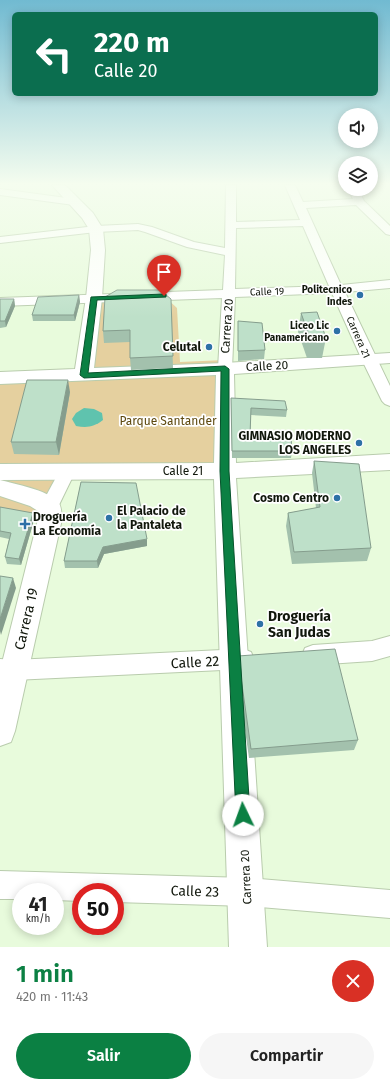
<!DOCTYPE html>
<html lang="es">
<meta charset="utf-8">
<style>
:root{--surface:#fff;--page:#f6f6f6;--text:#222;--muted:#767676;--accent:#0b8043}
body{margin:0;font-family:"Fira Sans",sans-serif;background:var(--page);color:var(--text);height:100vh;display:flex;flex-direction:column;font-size:15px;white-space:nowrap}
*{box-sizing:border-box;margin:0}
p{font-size:13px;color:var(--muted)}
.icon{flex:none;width:22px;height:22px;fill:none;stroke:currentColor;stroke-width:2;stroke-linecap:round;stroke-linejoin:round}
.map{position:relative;height:947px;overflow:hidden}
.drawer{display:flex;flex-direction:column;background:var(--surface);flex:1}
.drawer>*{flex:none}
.top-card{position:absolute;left:12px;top:12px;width:366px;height:84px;border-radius:6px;box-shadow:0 2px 10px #0003;background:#0b6e4f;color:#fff;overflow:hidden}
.tools{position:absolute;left:338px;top:108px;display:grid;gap:8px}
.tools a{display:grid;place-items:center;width:40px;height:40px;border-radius:50%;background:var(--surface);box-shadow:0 2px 10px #0003;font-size:20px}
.speed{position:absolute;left:12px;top:883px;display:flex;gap:8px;font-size:20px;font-weight:700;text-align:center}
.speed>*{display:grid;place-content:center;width:52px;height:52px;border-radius:50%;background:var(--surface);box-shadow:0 2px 10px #0003;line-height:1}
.speed small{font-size:10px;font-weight:400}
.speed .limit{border:6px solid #d22;background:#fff;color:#111}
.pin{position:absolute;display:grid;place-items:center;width:34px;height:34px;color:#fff;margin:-41px -17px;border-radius:50% 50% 50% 0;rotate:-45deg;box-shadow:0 0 4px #0007}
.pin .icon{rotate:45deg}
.me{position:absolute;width:44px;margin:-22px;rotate:357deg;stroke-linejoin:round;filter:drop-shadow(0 0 3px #0008)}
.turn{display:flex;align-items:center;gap:14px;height:84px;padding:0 16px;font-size:18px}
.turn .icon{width:52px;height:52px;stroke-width:2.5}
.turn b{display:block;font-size:28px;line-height:34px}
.round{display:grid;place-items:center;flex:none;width:42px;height:42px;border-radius:21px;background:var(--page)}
.summary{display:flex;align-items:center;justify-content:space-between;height:68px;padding:0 16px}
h1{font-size:24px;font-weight:600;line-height:30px;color:var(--accent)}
.action{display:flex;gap:8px;margin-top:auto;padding:8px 16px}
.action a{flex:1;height:46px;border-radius:24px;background:var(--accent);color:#fff;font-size:16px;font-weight:600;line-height:46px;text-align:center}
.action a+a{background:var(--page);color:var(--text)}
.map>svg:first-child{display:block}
</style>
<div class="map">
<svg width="390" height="947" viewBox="0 0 390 947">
<rect width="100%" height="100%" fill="#e8fbdc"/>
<path fill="#e5d09f" d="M164,296l13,12 3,54 45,-2v111l-158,1 -17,44 -50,-7v-131l84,-4 10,-76z"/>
<path fill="#5fc3ae" d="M84,408l10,1 8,4 1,7c-9,7 -16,8 -27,6l-4,-7 4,-6z"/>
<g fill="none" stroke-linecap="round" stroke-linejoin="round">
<defs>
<g id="street">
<path d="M226,185h10v37l64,-2 -15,-35h10l8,17 50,-3 -5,-10h10l6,12 26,25v9l-4,-1 -30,-29 -50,3 35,77 49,-5v8l-45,4 45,94v20l-5,-2 -3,-3 -20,-41 -30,-67 -97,4 -3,72 -2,3 -5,1 -5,-1 -2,-3 4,-71 -222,8v-8l223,-8 2,-35 -38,-8 -42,-15 -7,-2 -42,2 -96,11v-6l96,-11 42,-2 14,3 42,15 31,6zM303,226l26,60 -94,3 1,-61z"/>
<path d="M0,189l74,10 5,3 -5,3 -74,-10z"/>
<path d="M67,466l6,2 2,4 -17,35 -3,5 -6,2 -6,-2 -3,-5 19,-35 2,-4z"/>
<path d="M390,636v20l-18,5 -59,4 -8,-3 -3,-7 3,-7 8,-3 59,-4z"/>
<path d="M243,649l8,3 3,7 -3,7 -8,3 -229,11 -14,-1v-20l14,1z"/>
<path d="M0,871l247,7 143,12v28l-143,-12 -132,-4v-10h-34v9l-26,-1v-8h-34v7h-21z"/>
</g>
<path id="secondary" d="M52,185h13l28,28 10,16 2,21 -3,48 -8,70 131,-5 165,-10v10l-156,11 2,89 154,-9v16l-154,8 31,469h-38l-15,-468 -214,1c15,4 47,10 57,21 5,4 4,12 5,18l-47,212 -4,11 -11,4v-75l38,-152v-8l-8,-5 -30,-10v-32l214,-1 2,-88 -216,9v-12l75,-3 11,-71 5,-48 -2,-21 -7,-11z"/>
</defs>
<use href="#street" stroke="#b9ccad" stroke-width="2"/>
<use href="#secondary" stroke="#b9ccad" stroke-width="2"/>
<use href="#street" fill="#fff" fill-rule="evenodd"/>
<use href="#secondary" fill="#fff" fill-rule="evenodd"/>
</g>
<g fill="#a3c1ad">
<path d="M79,295l1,7 -5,19h-42l-1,-6z"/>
<path d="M0,299h14l1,7 -9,21 -6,1z"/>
<path d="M171,299l2,69 -42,2 -1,-12v-16l-26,1 -1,-12z"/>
<path d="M301,313l25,25 -4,20h-15l-9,-26z"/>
<path d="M238,321l27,29 -1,9 -26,2z"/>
<path d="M70,392l-11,63 -45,-1 -3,-12z"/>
<path d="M231,398l56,12 -1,7 -35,-2 -1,21 42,15 -1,7h-59z"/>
<path d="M314,461l57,87 -4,13 -75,3 -6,-38 2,-13 28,-5 -4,-35z"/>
<path d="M81,482l66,64 -43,8 -6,14h-33l-1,-7z"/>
<path d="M0,507l34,13 -13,45 -14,-1 -2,-7 4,-18 -9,-2z"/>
<path d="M238,656l120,84 -4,10 -105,8 -13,-91z"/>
</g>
<g fill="#859d8d">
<path d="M79,295l1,7 -5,19 -1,-6z"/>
<path d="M14,299l1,7 -9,21 -1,-6z"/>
<path d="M68,380l2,12 -11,63 -3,-13z"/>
<path d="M33,513l1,7 -13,45 -2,-6z"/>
<path d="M147,539v7l-43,8 -6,14 -1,-7 6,-14z"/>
<path d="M13,578l3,10 -15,47 -1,-4v-12z"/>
</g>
<g fill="#bee0c9" stroke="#859d8d">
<path d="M117,290h43l11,9 2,57 -43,2v-28l-27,1 2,-34z"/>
<path d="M79,295l-5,20h-42l6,-18z"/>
<path d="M0,299h14l-9,22h-5z"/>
<path d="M317,312l9,26h-16l-9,-25z"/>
<path d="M238,321l24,2 3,27 -27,1z"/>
<path d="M27,380h41l-12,62h-45z"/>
<path d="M231,398l54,3 2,9 -36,-2 -1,28 41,1 1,14h-60z"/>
<path d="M314,461l45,3 12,84 -77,4 -6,-39 32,-6z"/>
<path d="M81,482l55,1 11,56 -44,8 -6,14h-33z"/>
<path d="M0,507l33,6 -14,46 -14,-2 6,-24 -11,-2z"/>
<path d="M0,576l13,2 -13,41z"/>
<path d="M335,649l23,91 -107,9 -13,-93z"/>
</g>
<linearGradient id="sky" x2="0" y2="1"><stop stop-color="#71bad1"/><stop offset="0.58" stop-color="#f5fdef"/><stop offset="1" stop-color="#f5fdef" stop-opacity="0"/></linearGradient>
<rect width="390" height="317" fill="url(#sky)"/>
<path fill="#0b8043" stroke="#07532c" d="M164,294h2v3l-69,3 -9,73 137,-7 4,3v102l21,344 -2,4 -5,2 -5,-2 -2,-4 -16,-344 1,-100 -137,7 -4,-3 11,-78z"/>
<g fill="#2d71a6" stroke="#fff" stroke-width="1.5">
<circle cx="360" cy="295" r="4"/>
<circle cx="337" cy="331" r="4"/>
<circle cx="209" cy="347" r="4"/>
<circle cx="359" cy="443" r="4"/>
<circle cx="337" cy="498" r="4"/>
<circle cx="109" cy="518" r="4"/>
<path d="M23 518h4v4h4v4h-4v4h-4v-4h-4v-4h4z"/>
<circle cx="260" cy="624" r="4"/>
</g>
<g text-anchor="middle" stroke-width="3.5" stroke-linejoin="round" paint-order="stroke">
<g font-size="10" font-weight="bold" fill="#11170c" stroke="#fff" text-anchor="end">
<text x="352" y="293">Politecnico<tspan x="352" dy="12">Indes</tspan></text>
<text x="329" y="329">Liceo Lic<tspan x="329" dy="12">Panamericano</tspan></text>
</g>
<g font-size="10" fill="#11170c" stroke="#fff">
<text transform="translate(267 291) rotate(-2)" y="4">Calle 19</text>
<text transform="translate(359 337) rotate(66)" y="4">Carrera 21</text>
</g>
<g font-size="12" fill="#11170c" stroke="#fff">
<text transform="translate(227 326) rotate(-86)" y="4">Carrera 20</text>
<text transform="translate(267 366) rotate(-3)" y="4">Calle 20</text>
<text x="183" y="475">Calle 21</text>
<text transform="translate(246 877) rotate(-93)" y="4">Carrera 20</text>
</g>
<g font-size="12" font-weight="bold" fill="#11170c" stroke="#fff" text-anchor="end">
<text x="201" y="351">Celutal</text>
<text x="351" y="440">GIMNASIO MODERNO<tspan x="351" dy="14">LOS ANGELES</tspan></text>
<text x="329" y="502">Cosmo Centro</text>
<text x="117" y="515" text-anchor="start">El Palacio de<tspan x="117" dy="14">la Pantaleta</tspan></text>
<text x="33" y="521" text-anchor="start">Droguería<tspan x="33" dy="14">La Economía</tspan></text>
</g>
<g font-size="12" fill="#5e490f" stroke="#fff">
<text x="168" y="425">Parque Santander</text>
</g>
<g font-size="14" font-weight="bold" fill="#11170c" stroke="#fff" text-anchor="start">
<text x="268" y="621">Droguería<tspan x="268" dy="16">San Judas</tspan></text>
</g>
<g font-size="14" fill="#11170c" stroke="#fff">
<text transform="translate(26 619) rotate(-77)" y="5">Carrera 19</text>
<text transform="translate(195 662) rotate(-3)" y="5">Calle 22</text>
<text transform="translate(195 891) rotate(2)" y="5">Calle 23</text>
</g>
</g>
</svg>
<div class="tools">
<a><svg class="icon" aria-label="sound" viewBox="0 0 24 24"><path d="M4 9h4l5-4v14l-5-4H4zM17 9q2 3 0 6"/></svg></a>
<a><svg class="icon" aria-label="layers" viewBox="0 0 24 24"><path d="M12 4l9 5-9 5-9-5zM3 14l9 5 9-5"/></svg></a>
</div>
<div class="speed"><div>41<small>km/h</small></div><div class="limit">50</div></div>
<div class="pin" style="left:164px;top:296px;background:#d93025"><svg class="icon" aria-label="arrive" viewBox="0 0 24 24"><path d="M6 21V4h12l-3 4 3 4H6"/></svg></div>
<svg class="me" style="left:243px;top:815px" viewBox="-20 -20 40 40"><circle r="19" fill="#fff"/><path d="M0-13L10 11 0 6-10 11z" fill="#0b8043"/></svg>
<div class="top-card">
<div class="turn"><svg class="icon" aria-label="left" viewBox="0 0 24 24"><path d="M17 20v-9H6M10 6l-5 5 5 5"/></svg><div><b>220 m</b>Calle 20</div></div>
</div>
</div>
<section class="drawer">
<div class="summary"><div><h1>1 min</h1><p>420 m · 11:43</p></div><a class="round" style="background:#d93025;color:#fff"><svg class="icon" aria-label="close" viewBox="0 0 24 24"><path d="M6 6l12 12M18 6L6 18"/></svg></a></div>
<div class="action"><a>Salir</a><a>Compartir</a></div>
</section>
